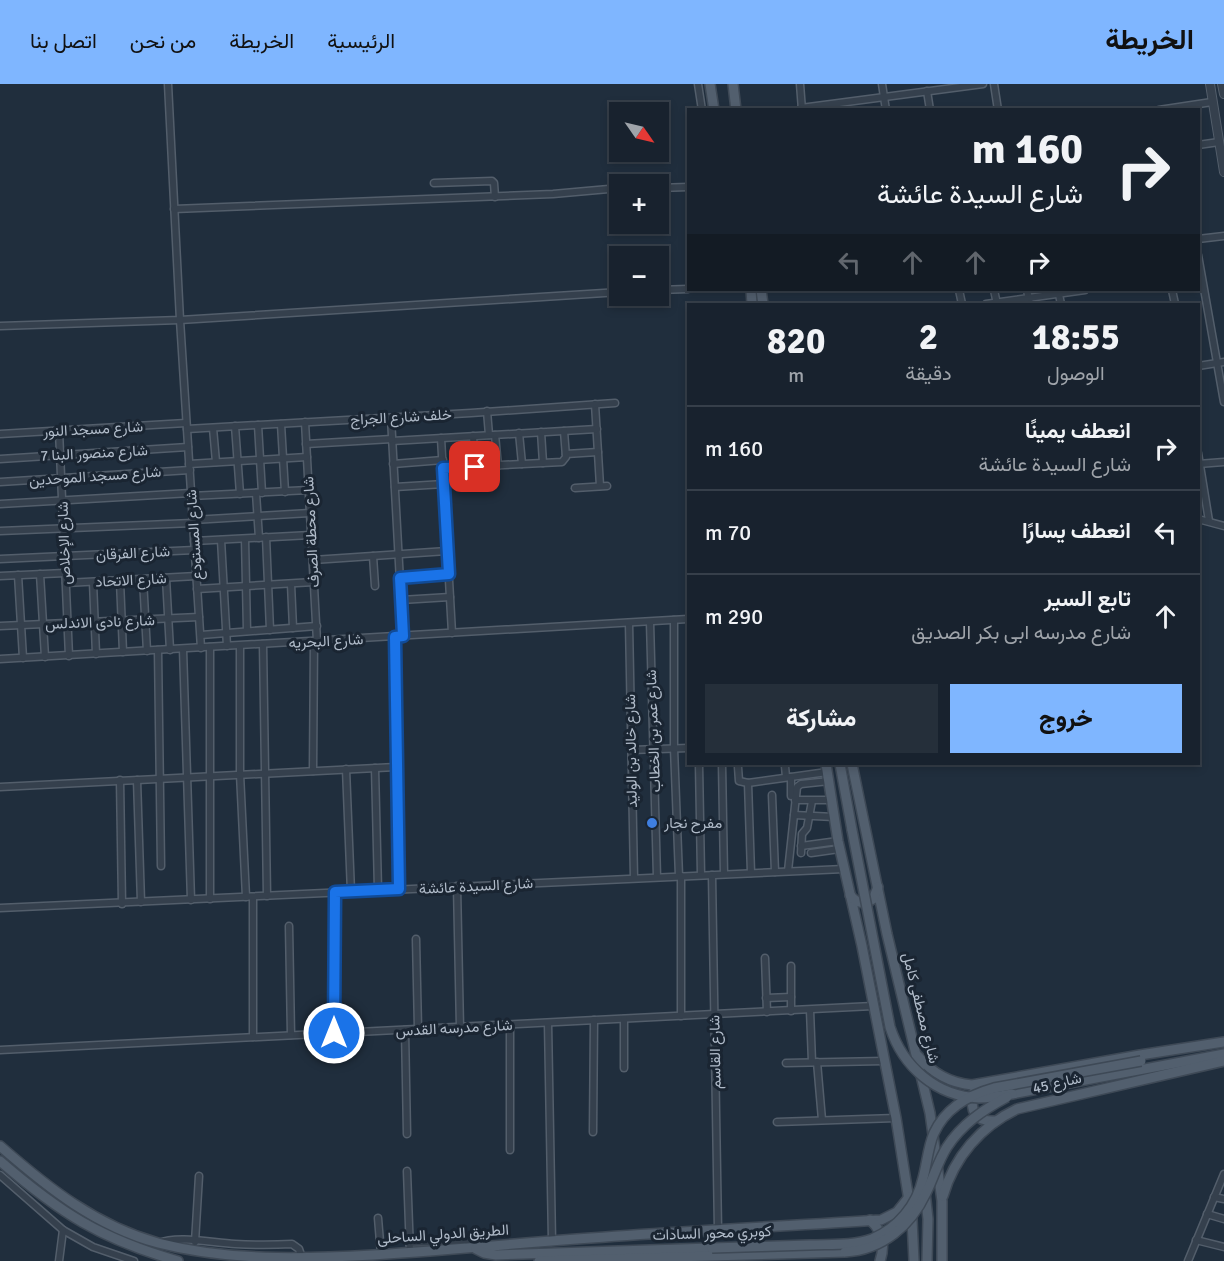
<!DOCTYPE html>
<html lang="ar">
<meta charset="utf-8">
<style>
:root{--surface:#18222e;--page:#252f3a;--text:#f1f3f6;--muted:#9fa4aa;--line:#363f4a;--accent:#7fb6ff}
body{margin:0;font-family:Signika,Vazirmatn,sans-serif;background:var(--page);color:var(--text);direction:rtl;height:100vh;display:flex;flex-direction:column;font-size:22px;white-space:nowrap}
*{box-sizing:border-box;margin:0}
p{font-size:20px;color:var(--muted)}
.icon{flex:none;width:33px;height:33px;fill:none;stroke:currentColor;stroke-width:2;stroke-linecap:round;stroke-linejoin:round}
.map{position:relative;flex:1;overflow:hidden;direction:ltr}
.drawer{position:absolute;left:687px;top:219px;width:513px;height:462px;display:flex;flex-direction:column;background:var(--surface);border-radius:0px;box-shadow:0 3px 9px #0003,0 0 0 2px var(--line);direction:rtl}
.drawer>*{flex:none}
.top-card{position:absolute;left:687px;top:24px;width:513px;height:183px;border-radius:0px;box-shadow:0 3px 9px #0003,0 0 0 2px var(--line);direction:rtl;background:#18222e;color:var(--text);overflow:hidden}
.needle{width:39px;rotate:124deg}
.buttons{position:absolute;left:609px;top:18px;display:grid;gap:12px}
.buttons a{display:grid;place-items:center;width:60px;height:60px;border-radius:0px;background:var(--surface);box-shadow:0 3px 9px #0003,0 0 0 2px var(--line);font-size:30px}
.pin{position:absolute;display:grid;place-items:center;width:51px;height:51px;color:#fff;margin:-26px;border-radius:12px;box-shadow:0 3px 9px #0006}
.me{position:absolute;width:66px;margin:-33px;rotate:0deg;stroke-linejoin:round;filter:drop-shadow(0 0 4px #0008)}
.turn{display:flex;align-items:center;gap:21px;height:126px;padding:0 18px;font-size:27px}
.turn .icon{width:78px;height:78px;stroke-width:2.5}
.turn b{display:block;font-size:42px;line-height:51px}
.lanes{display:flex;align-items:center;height:57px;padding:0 18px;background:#0003;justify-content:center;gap:30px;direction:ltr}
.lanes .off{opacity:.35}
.eta{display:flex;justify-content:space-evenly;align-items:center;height:102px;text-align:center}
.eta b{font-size:36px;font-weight:800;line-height:42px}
.cta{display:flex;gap:12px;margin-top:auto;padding:12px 18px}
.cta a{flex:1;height:69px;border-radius:0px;background:var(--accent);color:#111;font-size:24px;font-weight:800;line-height:69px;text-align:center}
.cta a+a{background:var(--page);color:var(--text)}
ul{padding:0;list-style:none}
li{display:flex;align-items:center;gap:18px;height:84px;padding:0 18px;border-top:2px solid var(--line)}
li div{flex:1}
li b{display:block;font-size:22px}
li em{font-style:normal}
header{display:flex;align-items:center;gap:36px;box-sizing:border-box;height:84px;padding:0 30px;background:var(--accent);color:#111}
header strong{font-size:28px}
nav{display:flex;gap:33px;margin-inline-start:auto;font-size:21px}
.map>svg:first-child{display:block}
</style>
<header>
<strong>الخريطة</strong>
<nav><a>الرئيسية</a><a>الخريطة</a><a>من نحن</a><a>اتصل بنا</a></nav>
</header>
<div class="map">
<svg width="1224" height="1177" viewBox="0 0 1224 1177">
<rect width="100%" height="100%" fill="#202e3d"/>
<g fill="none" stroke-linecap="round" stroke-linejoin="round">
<defs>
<g id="minor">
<path d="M168,0l12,236 21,328"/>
<path d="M698,0l4,26"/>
<path d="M800,0l2,26"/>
<path d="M882,0l4,26"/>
<path d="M994,0l4,26"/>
<path d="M927,7l3,19"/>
<path d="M801,24l182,-24"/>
<path d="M1159,26l53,-8"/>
<path d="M1198,61l21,-3"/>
<path d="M434,99l58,-2 2,2 1,14"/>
<path d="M658,104l30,-1"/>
<path d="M174,125l379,-15 67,-6"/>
<path d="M1198,155l26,-3"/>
<path d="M1198,171l26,147"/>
<path d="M658,206l30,-1"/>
<path d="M959,206l3,14"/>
<path d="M994,206l3,14"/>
<path d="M1027,206l3,14"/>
<path d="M1058,206l3,14"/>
<path d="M1172,206l3,14"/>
<path d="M986,220l99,-14"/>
<path d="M0,242l180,-6 440,-28"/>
<path d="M1198,282l26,-4"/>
<path d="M595,320l5,82"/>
<path d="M487,327l2,24"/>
<path d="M391,334l12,218"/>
<path d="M305,338l12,219"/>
<path d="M281,340l4,68"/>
<path d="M258,341l4,68"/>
<path d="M235,342l5,68"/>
<path d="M213,344l3,34"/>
<path d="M187,345l284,-16 144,-10"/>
<path d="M59,347l10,225"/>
<path d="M541,348l2,31"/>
<path d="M519,349l3,31"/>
<path d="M0,350l186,-11"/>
<path d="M495,351l3,31"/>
<path d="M473,352l2,31"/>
<path d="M441,354l11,195"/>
<path d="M392,357l205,-12"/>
<path d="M306,360l86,-5"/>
<path d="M1198,369l11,68"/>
<path d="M566,370l32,-2"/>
<path d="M0,375l188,-12"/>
<path d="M189,380l118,-7"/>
<path d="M393,380l50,-4"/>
<path d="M1198,380l26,-2"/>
<path d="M443,384l119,-6 4,-5 -2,-26"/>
<path d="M0,398l190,-12"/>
<path d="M395,403l49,-3"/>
<path d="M575,404l32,-2"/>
<path d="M256,409l3,45"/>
<path d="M191,412l118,-6"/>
<path d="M0,420l191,-11"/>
<path d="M1198,435l26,7"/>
<path d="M193,436l117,-7"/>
<path d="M0,447l193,-8"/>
<path d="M266,453l4,93"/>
<path d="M245,455l2,92"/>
<path d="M221,456l6,106"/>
<path d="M194,457l117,-6"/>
<path d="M373,472l2,30"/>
<path d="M0,475l195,-9"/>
<path d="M313,476l134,-9"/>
<path d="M40,490l5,83"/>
<path d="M18,491l5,83"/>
<path d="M0,492l65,-3"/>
<path d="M166,494l4,72"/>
<path d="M400,494l49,-4"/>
<path d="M143,495l4,72"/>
<path d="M120,497l3,71"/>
<path d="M93,498l3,72"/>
<path d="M66,499l131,-7"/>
<path d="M291,500l2,44"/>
<path d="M197,505l117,-7"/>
<path d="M401,516l49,-3"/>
<path d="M674,536v128l5,128"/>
<path d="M650,538l7,255"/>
<path d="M629,539l5,255"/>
<path d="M0,542l199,-9"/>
<path d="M201,551l116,-9"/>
<path d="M395,553l4,252"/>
<path d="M263,560l4,252"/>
<path d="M240,562v128l6,123"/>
<path d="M183,565l8,251"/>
<path d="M158,566l3,216"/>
<path d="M0,575l688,-40"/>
<path d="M631,666l57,-2"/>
<path d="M699,680l2,111"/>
<path d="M722,680l2,110"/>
<path d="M785,682l1,11"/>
<path d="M738,683l1,14 9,2"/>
<path d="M375,684l3,122"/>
<path d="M346,685l5,123"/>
<path d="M313,687l1,-130"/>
<path d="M791,693v19"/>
<path d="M120,696l2,124"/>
<path d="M137,696l4,122"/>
<path d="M0,703l396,-20"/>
<path d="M772,711l3,77"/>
<path d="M795,716h37"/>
<path d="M794,731l40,2"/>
<path d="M801,762l37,-5"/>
<path d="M801,769l1,-19 5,-6 5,-27"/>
<path d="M811,769l28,-4"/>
<path d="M788,787l9,-84 4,-3 28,-3"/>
<path d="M751,789l-3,-90 79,-11"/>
<path d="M712,791l6,355"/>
<path d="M681,792v140"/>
<path d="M457,802l3,142"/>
<path d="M253,813v140"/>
<path d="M210,815v-252"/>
<path d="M0,824l844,-39"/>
<path d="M289,842l2,109"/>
<path d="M416,855l2,90"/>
<path d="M765,874l2,54"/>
<path d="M791,882v45"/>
<path d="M766,914l25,-1"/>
<path d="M810,926l2,52"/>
<path d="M548,939l4,218"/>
<path d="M510,941v125"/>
<path d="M405,946l2,104"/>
<path d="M334,949l1,-141"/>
<path d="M0,966l873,-44"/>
<path d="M817,978l5,58"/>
<path d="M786,979l98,-2"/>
<path d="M624,984v-49"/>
<path d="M777,1038l119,-4"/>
<path d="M593,1048l1,-112"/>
<path d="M407,1087l3,81"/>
<path d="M0,1091l63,55 30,17 41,14"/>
<path d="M1214,1113l10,2"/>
<path d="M1207,1130l17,5"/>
<path d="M378,1134l3,36"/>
<path d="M1196,1156l28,7"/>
<path d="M195,1158l4,-66"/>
<path d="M159,1159c19,-8 54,0 76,1 19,1 38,1 57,0l7,5 3,9"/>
<path d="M409,1159l56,-3 6,3 4,5"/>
<path d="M59,1177l4,-31"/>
<path d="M1188,1177l36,-87"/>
</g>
<g id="tertiary">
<path d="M1210,0l14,88"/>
<path d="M1222,0l2,10"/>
</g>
<g id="primary">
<path d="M710,0l4,26"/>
<path d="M733,0l3,26"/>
<path d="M751,206l1,14"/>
<path d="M761,206l2,14"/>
<path d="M826,680l12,77 24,105 34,172 16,102 2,41"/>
<path d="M840,680l12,66"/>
<path d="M852,680l35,170 43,179 12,88v60"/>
<path d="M850,811c6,8 14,10 23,4l5,-12"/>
<path d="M918,972c14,17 32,27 54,29l168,-30 84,-13"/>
<path d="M974,1008c-5,18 1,30 21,29"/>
<path d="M1012,1010l212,-40"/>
<path d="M0,1062c48,42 96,80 158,97 70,18 144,16 215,12 59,-4 119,-9 178,-14 110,-9 220,-14 330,-21l16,-8 12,-15"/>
<path d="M0,1077c60,52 101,78 178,100"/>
<path d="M925,1108l3,27 -1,42"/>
<path d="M943,1112c11,-39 38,-70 74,-87l207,-48"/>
<path d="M870,1136c13,11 15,26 10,41"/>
<path d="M476,1165l8,4 12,2 216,-7"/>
<path d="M539,1177l306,-9"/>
</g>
</defs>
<use href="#minor" stroke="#535e6b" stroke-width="9"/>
<use href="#tertiary" stroke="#535e6b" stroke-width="10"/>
<use href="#primary" stroke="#3e4956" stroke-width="12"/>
<use href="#minor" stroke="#35404d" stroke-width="6"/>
<use href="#tertiary" stroke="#35404d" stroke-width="8"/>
<use href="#primary" stroke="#525f6e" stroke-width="9"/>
<defs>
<g id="primary-bridge">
<path d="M852,746l38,197c13,40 46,69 89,71 11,0 22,-2 33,-4"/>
<path d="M712,1164c32,-1 65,-2 97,-3 21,-1 43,1 63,-6 26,-11 45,-34 51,-61 4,-15 5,-31 11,-45 11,-24 35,-38 60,-45l147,-27"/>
<path d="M845,1168c38,-2 66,-27 81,-59 8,-16 12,-32 21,-46 15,-23 36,-37 60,-50"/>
</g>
</defs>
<use href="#primary-bridge" stroke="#3e4956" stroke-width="12" stroke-linecap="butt"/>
<use href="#primary-bridge" stroke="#525f6e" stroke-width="9"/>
</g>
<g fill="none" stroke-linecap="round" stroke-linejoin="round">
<defs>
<path id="route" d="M334,949l1,-141 64,-3 -4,-252 8,-1 -3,-58 49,-4 -6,-106 32,-1"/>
</defs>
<use href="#route" stroke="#114b97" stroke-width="15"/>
<use href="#route" stroke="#1a73e8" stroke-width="10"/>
</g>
<circle fill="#3f7fe0" stroke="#1a2532" stroke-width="2" cx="652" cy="739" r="6"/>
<g text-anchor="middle" stroke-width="6" stroke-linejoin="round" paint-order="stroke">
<g font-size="15" fill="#b0bbc9" stroke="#1a2532">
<text transform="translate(401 333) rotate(-3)" y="5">خلف شارع الجراج</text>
<text transform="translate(93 345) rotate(-3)" y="5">شارع مسجد النور</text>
<text transform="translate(94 369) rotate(-3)" y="5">شارع منصور البنا 7</text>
<text transform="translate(95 392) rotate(-4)" y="5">شارع مسجد الموحدين</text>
<text transform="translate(311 448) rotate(-93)" y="5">شارع محطة الصرف</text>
<text transform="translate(194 451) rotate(-94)" y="5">شارع المستودع</text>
<text transform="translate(64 459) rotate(-92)" y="5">شارع الإخلاص</text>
<text transform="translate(133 469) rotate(-3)" y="5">شارع الفرقان</text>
<text transform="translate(131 496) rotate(-3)" y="5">شارع الاتحاد</text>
<text transform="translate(100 538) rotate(-2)" y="5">شارع نادى الاندلس</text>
<text transform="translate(326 557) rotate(-3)" y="5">شارع البحريه</text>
<text transform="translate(653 647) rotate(-92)" y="5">شارع عمر بن الخطاب</text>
<text transform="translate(631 667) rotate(-91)" y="5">شارع خالد بن الوليد</text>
<text transform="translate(476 802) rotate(-3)" y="5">شارع السيدة عائشة</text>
<text transform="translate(921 924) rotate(76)" y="5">شارع مصطفى كامل</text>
<text transform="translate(454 944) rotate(-3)" y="5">شارع مدرسه القدس</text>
<text transform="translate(715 968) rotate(-91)" y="5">شارع القاسم</text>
<text transform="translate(1057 999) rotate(-13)" y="5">شارع 45</text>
<text transform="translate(712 1149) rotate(-2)" y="5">كوبري محور السادات</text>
<text transform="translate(443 1150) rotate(-4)" y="5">الطريق الدولي الساحلى</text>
</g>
<g font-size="15" fill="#b0bbc9" stroke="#1a2532" text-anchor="start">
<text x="664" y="744">مفرح نجار</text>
</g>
</g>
</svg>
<div class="buttons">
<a><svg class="needle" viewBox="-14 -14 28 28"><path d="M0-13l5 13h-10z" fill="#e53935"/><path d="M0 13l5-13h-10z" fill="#9fa4aa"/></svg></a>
<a>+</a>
<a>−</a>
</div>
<div class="pin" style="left:475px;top:383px;background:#d93025"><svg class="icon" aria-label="arrive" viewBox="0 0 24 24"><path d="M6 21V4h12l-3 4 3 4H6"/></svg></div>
<svg class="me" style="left:334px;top:949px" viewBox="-20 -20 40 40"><circle r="17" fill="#1a73e8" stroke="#fff" stroke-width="3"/><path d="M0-11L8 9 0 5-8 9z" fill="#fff"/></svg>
<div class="top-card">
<div class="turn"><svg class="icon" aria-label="right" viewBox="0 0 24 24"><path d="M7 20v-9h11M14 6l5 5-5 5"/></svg><div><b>160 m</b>شارع السيدة عائشة</div></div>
<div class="lanes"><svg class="icon off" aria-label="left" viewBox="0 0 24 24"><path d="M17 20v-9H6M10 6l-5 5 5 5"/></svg><svg class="icon off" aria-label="ahead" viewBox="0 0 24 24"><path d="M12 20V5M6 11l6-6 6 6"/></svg><svg class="icon off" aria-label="ahead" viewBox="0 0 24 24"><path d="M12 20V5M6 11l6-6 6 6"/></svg><svg class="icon" aria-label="right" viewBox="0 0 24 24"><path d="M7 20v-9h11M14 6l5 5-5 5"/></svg></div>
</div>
<section class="drawer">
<div class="eta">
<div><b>18:55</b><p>الوصول</p></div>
<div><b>2</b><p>دقيقة</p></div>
<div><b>820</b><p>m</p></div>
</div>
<ul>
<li><svg class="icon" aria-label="right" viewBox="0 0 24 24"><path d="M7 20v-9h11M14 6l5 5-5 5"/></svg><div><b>انعطف يمينًا</b><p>شارع السيدة عائشة</p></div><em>160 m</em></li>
<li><svg class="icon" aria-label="left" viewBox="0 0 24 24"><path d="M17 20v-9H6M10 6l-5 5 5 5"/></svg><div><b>انعطف يسارًا</b></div><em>70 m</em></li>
<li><svg class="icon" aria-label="ahead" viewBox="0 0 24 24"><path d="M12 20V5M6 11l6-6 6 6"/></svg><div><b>تابع السير</b><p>شارع مدرسه ابى بكر الصديق</p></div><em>290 m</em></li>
</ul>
<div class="cta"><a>خروج</a><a>مشاركة</a></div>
</section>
</div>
